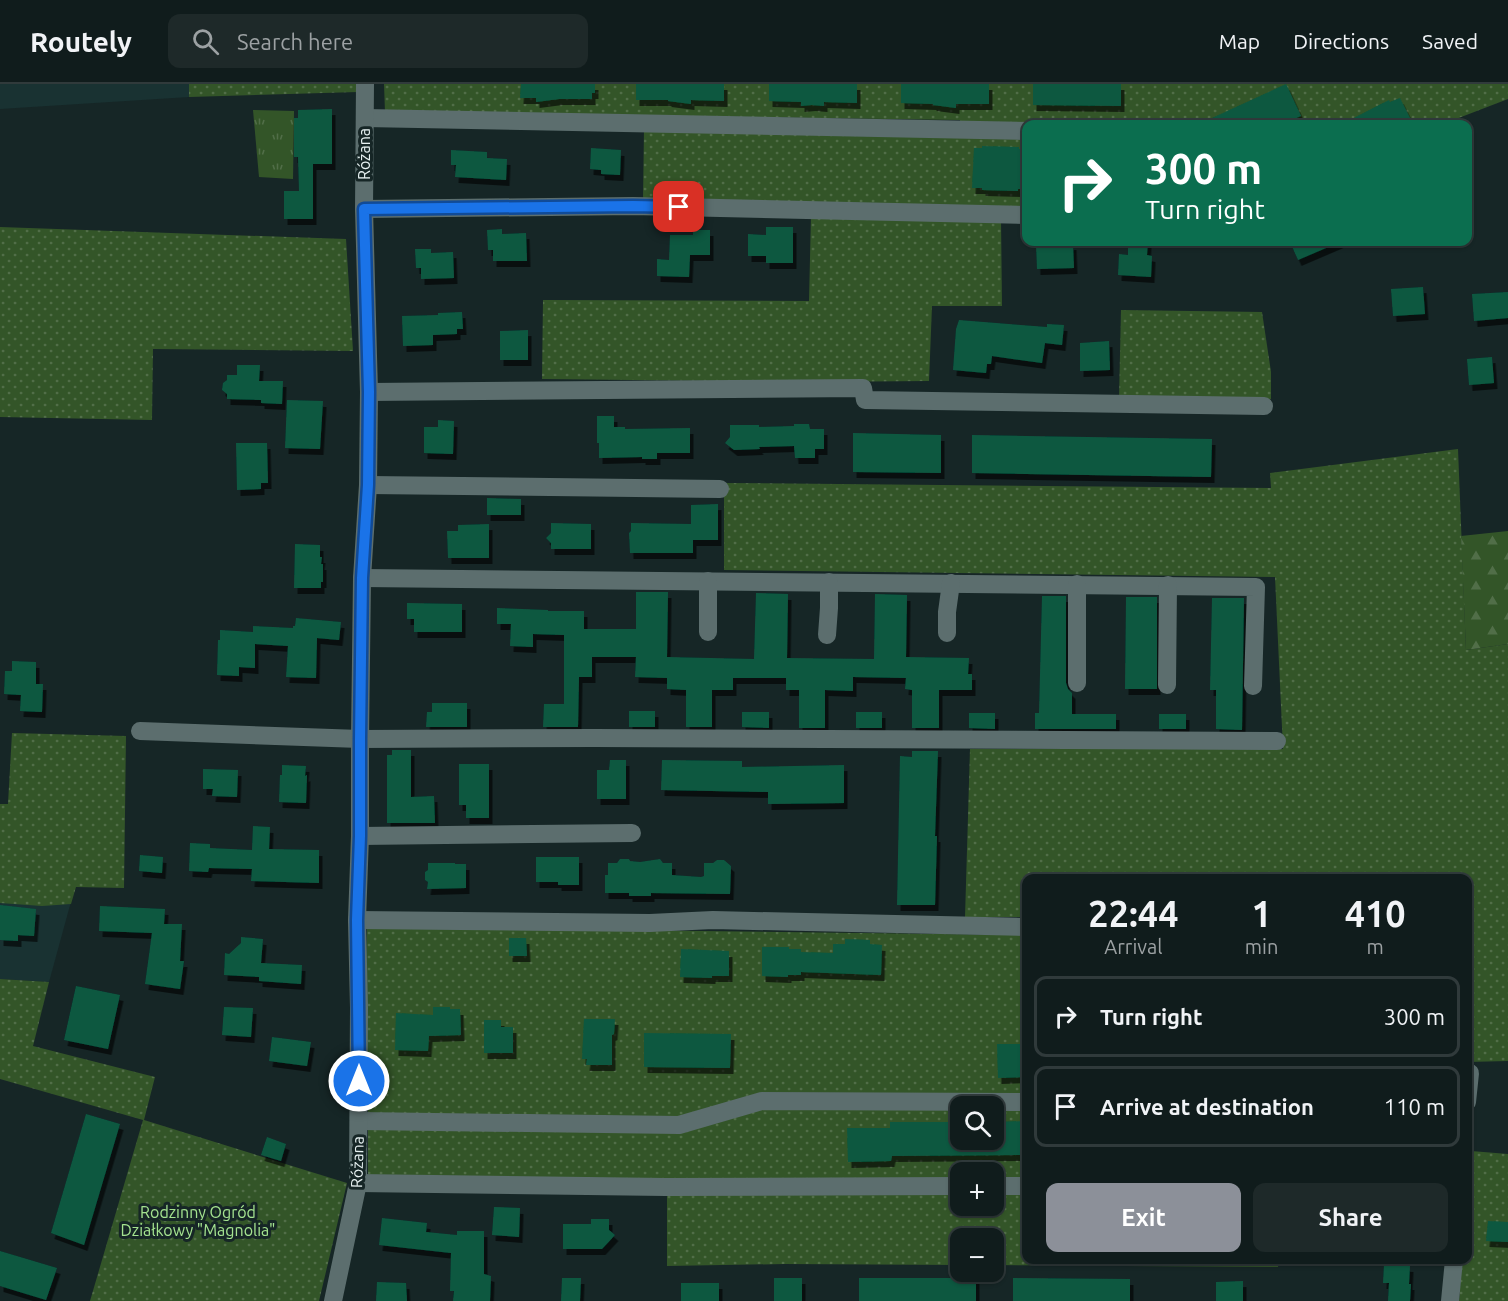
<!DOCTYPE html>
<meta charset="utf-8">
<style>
:root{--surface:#101c1c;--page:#1e2929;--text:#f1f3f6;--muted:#9ca1a3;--line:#303a3b;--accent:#8c9099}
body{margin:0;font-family:Ubuntu,sans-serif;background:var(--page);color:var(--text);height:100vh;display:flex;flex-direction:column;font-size:22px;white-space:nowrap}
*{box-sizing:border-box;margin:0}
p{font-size:20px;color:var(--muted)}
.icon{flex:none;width:33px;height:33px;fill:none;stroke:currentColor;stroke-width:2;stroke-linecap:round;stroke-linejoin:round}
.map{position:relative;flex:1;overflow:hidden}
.side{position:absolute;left:1022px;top:790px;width:450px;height:390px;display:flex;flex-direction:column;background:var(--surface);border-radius:12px;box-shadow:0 2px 4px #0004,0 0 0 2px var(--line)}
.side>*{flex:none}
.top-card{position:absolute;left:1022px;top:36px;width:450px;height:126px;border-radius:12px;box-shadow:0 2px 4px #0004,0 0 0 2px var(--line);background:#0b6e4f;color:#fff;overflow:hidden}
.tools{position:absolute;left:950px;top:1012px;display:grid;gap:12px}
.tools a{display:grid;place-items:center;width:54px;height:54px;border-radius:12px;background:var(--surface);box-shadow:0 2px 4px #0004,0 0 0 2px var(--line);font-size:30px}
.pin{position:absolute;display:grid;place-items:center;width:51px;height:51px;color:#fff;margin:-26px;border-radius:12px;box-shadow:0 3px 9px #0006}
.me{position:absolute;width:66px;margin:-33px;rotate:0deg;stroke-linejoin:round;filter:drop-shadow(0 0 4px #0008)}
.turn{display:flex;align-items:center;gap:21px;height:126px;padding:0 24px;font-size:27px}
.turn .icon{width:78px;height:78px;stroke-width:2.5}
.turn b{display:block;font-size:42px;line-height:51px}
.eta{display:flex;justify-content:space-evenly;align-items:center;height:102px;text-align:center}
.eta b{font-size:36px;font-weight:600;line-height:42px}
.button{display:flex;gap:12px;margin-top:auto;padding:12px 24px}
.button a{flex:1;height:69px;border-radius:12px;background:var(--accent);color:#fff;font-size:24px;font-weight:600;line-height:69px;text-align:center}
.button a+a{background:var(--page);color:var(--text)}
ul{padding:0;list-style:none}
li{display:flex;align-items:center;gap:18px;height:81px;margin:0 12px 9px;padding:0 12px;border:3px solid var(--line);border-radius:12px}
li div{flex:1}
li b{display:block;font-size:22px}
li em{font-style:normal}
header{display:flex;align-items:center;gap:36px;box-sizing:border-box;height:84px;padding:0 30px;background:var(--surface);border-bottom:2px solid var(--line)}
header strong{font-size:28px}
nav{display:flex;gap:33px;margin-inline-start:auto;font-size:21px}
.search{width:420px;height:54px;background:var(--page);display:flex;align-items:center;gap:15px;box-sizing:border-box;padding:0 21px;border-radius:12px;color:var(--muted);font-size:22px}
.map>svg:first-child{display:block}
</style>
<header>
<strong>Routely</strong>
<div class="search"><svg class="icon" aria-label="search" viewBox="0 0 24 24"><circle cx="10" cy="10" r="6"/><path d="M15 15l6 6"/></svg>Search here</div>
<nav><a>Map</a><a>Directions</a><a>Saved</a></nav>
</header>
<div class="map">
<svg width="1508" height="1217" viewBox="0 0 1508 1217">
<defs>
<pattern id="grass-dots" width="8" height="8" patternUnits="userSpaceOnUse" patternTransform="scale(1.5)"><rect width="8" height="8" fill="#335528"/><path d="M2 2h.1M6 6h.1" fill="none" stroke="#516e48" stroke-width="1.8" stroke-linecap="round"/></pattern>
<pattern id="forest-firs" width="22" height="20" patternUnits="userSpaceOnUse" patternTransform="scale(1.5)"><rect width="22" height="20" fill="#335528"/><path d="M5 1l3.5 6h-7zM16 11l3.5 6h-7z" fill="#516e48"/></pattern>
<pattern id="park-tufts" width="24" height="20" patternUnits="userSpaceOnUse" patternTransform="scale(1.5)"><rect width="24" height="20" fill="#335528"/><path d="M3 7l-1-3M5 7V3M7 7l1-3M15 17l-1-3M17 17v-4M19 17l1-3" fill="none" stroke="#516e48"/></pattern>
<filter id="shadow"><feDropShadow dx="3.5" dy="6" stdDeviation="0" flood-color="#0009"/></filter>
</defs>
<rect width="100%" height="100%" fill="#162626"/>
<g fill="#193232">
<path d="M0,0h189v13l-189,12z"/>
<path d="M0,801l75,2 -26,95 -49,-3z"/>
</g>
<g fill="url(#grass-dots)" fill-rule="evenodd">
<path d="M189,0h169v8l-169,5z"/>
<path d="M384,0h1124v15l-65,25h-417v86l-383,-9 1,-72 317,6 -1,-15 -575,-8z"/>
<path d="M811,132l190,3 1,87h-70l-3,75 -120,1 -267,-3 1,-79 266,1z"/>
<path d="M0,143l346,12 7,112 -200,-2 -1,71 -152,-3z"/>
<path d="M1121,226l141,2 9,60v27h-152z"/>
<path d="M1458,365l8,201 42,-6v417l-41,1v-183h-441v38h-61l5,-168h313l-8,-172 -551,-7v-87l547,5 -1,-15z"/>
<path d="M12,649l114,3 -2,152 -48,-1 -5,17 -29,2 -42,-3v-99h8z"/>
<path d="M367,843l659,8v325h253l-1,7 -285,-2v-26h-33v26l-176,-1 -117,2v-86l-299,-1v-79l-3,-96zM960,1023h33v33h-33zM960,1089h33v33h-33z"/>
<path d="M0,895l49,3 -16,64 122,31 -11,43 203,63 -28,118h-229l53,-181 -143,-41z"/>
<path d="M1471,1067l37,3v147h-49l3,-41h5v-62z"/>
</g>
<path fill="url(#forest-firs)" d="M1508,447v113l-42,6 -5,-114z"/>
<path fill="url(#park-tufts)" d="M253,26l41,1 -1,68 -34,-2z"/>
<g fill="#0a5841" filter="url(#shadow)">
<path d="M521,0h74v9h-3v6h-33l-23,3v-4h-16z"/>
<path d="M636,0h88v17l-33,-1v4l-23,-3v-1h-32z"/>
<path d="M769,0h88v19l-33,-1v4l-12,-1 -11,1v-4l-32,-1z"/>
<path d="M901,0h88v20h-33v4l-23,-3v-1l-32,-1z"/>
<path d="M1033,0h88v22l-88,-1z"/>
<path d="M1286,0l15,32 -19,8h-83z"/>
<path d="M1400,14l10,20 -12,6h-56l47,-24 1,2z"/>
<path d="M332,25v55h-19v55h-29v-28h15l-1,-34h-4v-39h4v-8z"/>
<path d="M982,62l37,1v2h7v40h-8v2l-36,-1v-2h-10l2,-40h8z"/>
<path d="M591,64l30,2 -1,25 -19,-1v-4l-11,-1z"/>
<path d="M451,66l36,2v6l20,1 -1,21 -51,-3 1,-12h-5z"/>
<path d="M766,143h27v36h-27v-7h-18v-22l18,1z"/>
<path d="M502,145v5l24,-1 1,28h-34v-11h-5l-1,-20z"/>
<path d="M693,146h17v25h-20l-1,22 -32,-1v-17l12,1 1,-25h23z"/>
<path d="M1128,158h20l-1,13 5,1 -1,21 -33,-2 1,-21 9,1z"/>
<path d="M1290,158h50l-42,18z"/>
<path d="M1073,160l1,24 -37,1 -1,-24z"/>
<path d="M415,165h16v4l22,-1 1,26 -33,1v-11h-5z"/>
<path d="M1423,203l2,27 -32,2 -2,-27z"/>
<path d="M1508,208v26l-34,3 -2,-27z"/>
<path d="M462,228l1,17h-6v5l-24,1v10l-30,1 -1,-30 36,-1v-2z"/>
<path d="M959,236l88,7v-3l17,1 -2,20 -17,-2 -3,20 -50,-7 -1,8h-4l-1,9 -33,-3 3,-41z"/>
<path d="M528,246v30h-28v-29z"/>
<path d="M1109,257l1,29 -30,1v-28z"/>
<path d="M1492,273l2,26 -25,2 -2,-26z"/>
<path d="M237,281h23l-1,16h24l-1,23 -21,-1v-3l-34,-1v-5l-5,-4 1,-7 4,-3v-5h10z"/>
<path d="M287,316l36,1 -3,48 -35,-1z"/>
<path d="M597,332h17v11h11v2l65,-1v25h-33v6h-15v-2l-43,1v-15h-2z"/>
<path d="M438,336l16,1 -1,33 -29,-1v-26h14z"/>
<path d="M794,340h15l1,5h14v20h-9v9h-20l-1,-12 -35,1 1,2 -26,1 -9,-7 5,-6v-12h29v2l35,-1z"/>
<path d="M853,349l88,2v38l-88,-1z"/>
<path d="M972,351l240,4 -1,38 -239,-4z"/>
<path d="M236,359h31l1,40h-7v6l-24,1z"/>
<path d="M487,414l34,1v16h-34z"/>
<path d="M718,420v36h-25v13h-63l-1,-20 2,-2v-8l60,1v-19z"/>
<path d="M551,439l40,1v25h-40v-6l-5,-5 5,-5z"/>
<path d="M489,440v34h-41l-1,-27h11v-6z"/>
<path d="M295,460l25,1v12h2l-1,7h2v18h-2v6h-27z"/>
<path d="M636,508h32l-1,65 87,2 2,-66 32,1 -1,64 87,1 1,-65 32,1 -1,62 63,1 -1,16h4v16h-33v38h-27v-38l-7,-1 1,-11 -53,-1v14l-28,-1v38h-26v-38h-13v-12h-53v12h-21v37h-26v-37l-19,-1v-11l-32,-1 1,-20h-44v20h-13l-1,50h-35l1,-23h20v-69l-31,-1v13l-23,-1 1,-22h-14v-16l51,2v1h36v18h52z"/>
<path d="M1042,512h24v87l2,6 4,4v21h44v15h-81v-16h4z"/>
<path d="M1126,513h31v92h-32z"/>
<path d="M1212,514h32l-2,132 -26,-1v-39h-6z"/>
<path d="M407,519l55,1v28h-48v-13h-7z"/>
<path d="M296,534l45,4 -2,18 -22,-2 -1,40 -30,-1 2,-31 -33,-2v24l-16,-1v9l-22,-1 1,-35h2v-10l33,2v-6l40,2v-2h2z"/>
<path d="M12,577l24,1v22h7l-1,28 -22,-1 1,-16 -17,-1 1,-23h7z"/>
<path d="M432,619h35v24h-41l1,-15h5z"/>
<rect x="629" y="627" width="26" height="16"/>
<path d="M742,628h27v16l-27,-1z"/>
<rect x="856" y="628" width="26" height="16"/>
<path d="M969,629h26v16l-26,-1z"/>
<rect x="1159" y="630" width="27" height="15"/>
<path d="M392,666h19v47l23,-1 1,27h-48v-68h5z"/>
<path d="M912,667h26l-3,85h2l-2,69h-38l3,-149 12,1z"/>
<path d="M610,676h16v39h-29v-29h12z"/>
<path d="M662,676l80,1v6l102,-2v38l-76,1v-12l-107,-2z"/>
<path d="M459,680h30v54h-23v-13h-7z"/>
<path d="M282,681l24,1 -1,10 2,-1 -1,28 -27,-1 1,-27h2z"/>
<path d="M203,685l35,1 -1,27 -25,-1 1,-7h-10z"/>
<path d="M253,742l17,1 -1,22 50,1v33l-68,-2 1,-12 -43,-1 -1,4 -19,-1 1,-28 20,1v4l42,2z"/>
<path d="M140,771l23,2 -1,16 -23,-2z"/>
<path d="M536,773h43v28h-21v-3h-22z"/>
<path d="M620,775h9l1,2 10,1 20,-3 3,4h9v12l29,2 3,-1v-13h9l4,-3h7l7,6 -1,28 -79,-1v3h-22v-3h-24v-18h3v-12h9z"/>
<path d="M428,779h27v1h11v24l-39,1 1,-7 -3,-2v-8l3,-2z"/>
<path d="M0,821l36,4 -2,27 -16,-1v6l-18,-1z"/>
<path d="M100,822l65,3 -1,15h18l-2,37h4l-4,28 -35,-5 7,-51 -53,-2z"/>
<path d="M241,853l22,2 -2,24 41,2 -1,19 -42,-3v-4l-35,-2 1,-22 4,1 12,-11z"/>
<path d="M509,854h17l1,18h-18z"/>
<path d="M845,855l25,1v4l12,1 -1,30 -80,-3v3h-13v2l-26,-1v-29h27v2h12v3l32,1v-9h12z"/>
<path d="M681,865l48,2v25h-17v2l-32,-1z"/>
<path d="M76,902l44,9 -12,54 -44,-9z"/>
<path d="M224,923l29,1 -2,29 -29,-2z"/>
<path d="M433,923h17v2h10l1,26 -32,1 -1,15 -33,-1 1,-37 37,2z"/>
<path d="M584,935h31l-1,15 -2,1v30h-26l1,-6h-5z"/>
<path d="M484,936h17v7h12v26h-29z"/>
<path d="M644,949l87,1 -1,34 -86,-1z"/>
<path d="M272,953l39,5 -4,24 -38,-5z"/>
<path d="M997,960h29v33l-28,1z"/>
<path d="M86,1030l34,10 -36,121 -33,-12z"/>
<path d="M1026,1037v34l-134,1 -1,5 -43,1 -1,-34h43v-6h70v18h33v-18z"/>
<path d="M267,1053l19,7 -5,17 -20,-6z"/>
<path d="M494,1123l26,1 -1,29 -27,-2z"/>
<path d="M382,1134l45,5 -1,9 31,3v-4h27v43l7,2 -1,25h-37l1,-10h-4l1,-38 -72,-8z"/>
<path d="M591,1135h18v11l6,5 -13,14h-39v-25h28z"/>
<path d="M1488,1137l20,1v20l-22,-1z"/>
<path d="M0,1167l57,17 -11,32 -46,-14z"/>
<path d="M1384,1180l26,2 -1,18h2l-1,17h-22l1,-18h-6z"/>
<path d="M562,1194h19l-1,23h-19z"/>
<rect x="774" y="1194" width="28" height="23"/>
<rect x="859" y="1194" width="117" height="23"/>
<path d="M1013,1194l117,1v22h-117z"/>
<path d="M1243,1197v20h-27v-19z"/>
<path d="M377,1198l29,1 1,18h-31z"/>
<rect x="681" y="1199" width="38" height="18"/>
</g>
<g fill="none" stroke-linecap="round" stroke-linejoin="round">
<g stroke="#5c6e6e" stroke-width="18">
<path d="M365,34l661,13"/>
<path d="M364,125l269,-3 393,9"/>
<path d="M369,308l494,-4 2,12 399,6"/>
<path d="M368,401l352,4"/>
<path d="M362,494l894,9 -3,99"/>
<path d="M1077,500v99"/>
<path d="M708,548v-51"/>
<path d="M947,549v-21l4,-29"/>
<path d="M827,551l2,-27v-26"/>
<path d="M1167,601l1,-100"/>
<path d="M140,647l220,8 234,-1 683,3"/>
<path d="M360,752l272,-3"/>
<path d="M357,836l293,3 63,-3 313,7"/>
<path d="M1467,1018l3,-29"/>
<path d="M359,1037l320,4 83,-24 264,1"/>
<path d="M358,1099l308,4 294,-1"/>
<path d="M993,1102h33"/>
<path d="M333,1217l25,-118 1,-175 -2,-88 3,-84v-97l2,-161 6,-93 1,-93 -5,-183 1,-125"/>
<path d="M1450,1217l4,-41"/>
</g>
</g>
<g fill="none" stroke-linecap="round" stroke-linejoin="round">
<defs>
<path id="route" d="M359,997l-2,-161 3,-84v-97l2,-161 6,-93 1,-93 -5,-183 269,-3 46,1"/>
</defs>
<use href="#route" stroke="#114b97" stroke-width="15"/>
<use href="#route" stroke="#1a73e8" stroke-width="10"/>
</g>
<g text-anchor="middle" stroke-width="6" stroke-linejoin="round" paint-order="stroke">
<g font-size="16" fill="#e8f2f2" stroke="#162626">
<text transform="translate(364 70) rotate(-90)" y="6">Różana</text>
<text transform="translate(357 1078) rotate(-88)" y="6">Różana</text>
</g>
<g font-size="16" fill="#a5e490" stroke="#162626">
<text x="198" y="1134">Rodzinny Ogród<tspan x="198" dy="18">Działkowy "Magnolia"</tspan></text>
</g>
</g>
</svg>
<div class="tools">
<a><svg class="icon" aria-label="search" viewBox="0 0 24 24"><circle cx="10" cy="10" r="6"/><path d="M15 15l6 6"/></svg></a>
<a>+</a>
<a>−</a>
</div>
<div class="pin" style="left:679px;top:123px;background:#d93025"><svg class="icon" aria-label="arrive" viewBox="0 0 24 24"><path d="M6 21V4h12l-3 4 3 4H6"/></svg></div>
<svg class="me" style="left:359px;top:997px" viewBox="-20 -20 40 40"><circle r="17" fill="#1a73e8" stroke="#fff" stroke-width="3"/><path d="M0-11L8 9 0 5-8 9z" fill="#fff"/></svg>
<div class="top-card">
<div class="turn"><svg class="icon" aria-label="right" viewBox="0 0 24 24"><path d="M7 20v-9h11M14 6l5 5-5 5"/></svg><div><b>300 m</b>Turn right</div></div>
</div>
<section class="side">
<div class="eta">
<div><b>22:44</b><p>Arrival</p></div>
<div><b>1</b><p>min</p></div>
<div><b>410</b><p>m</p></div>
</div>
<ul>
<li><svg class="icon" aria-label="right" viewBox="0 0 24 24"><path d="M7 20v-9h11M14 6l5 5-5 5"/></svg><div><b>Turn right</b></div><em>300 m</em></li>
<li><svg class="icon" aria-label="arrive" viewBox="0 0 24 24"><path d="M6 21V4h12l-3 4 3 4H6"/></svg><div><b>Arrive at destination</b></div><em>110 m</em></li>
</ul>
<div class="button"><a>Exit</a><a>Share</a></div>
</section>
</div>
